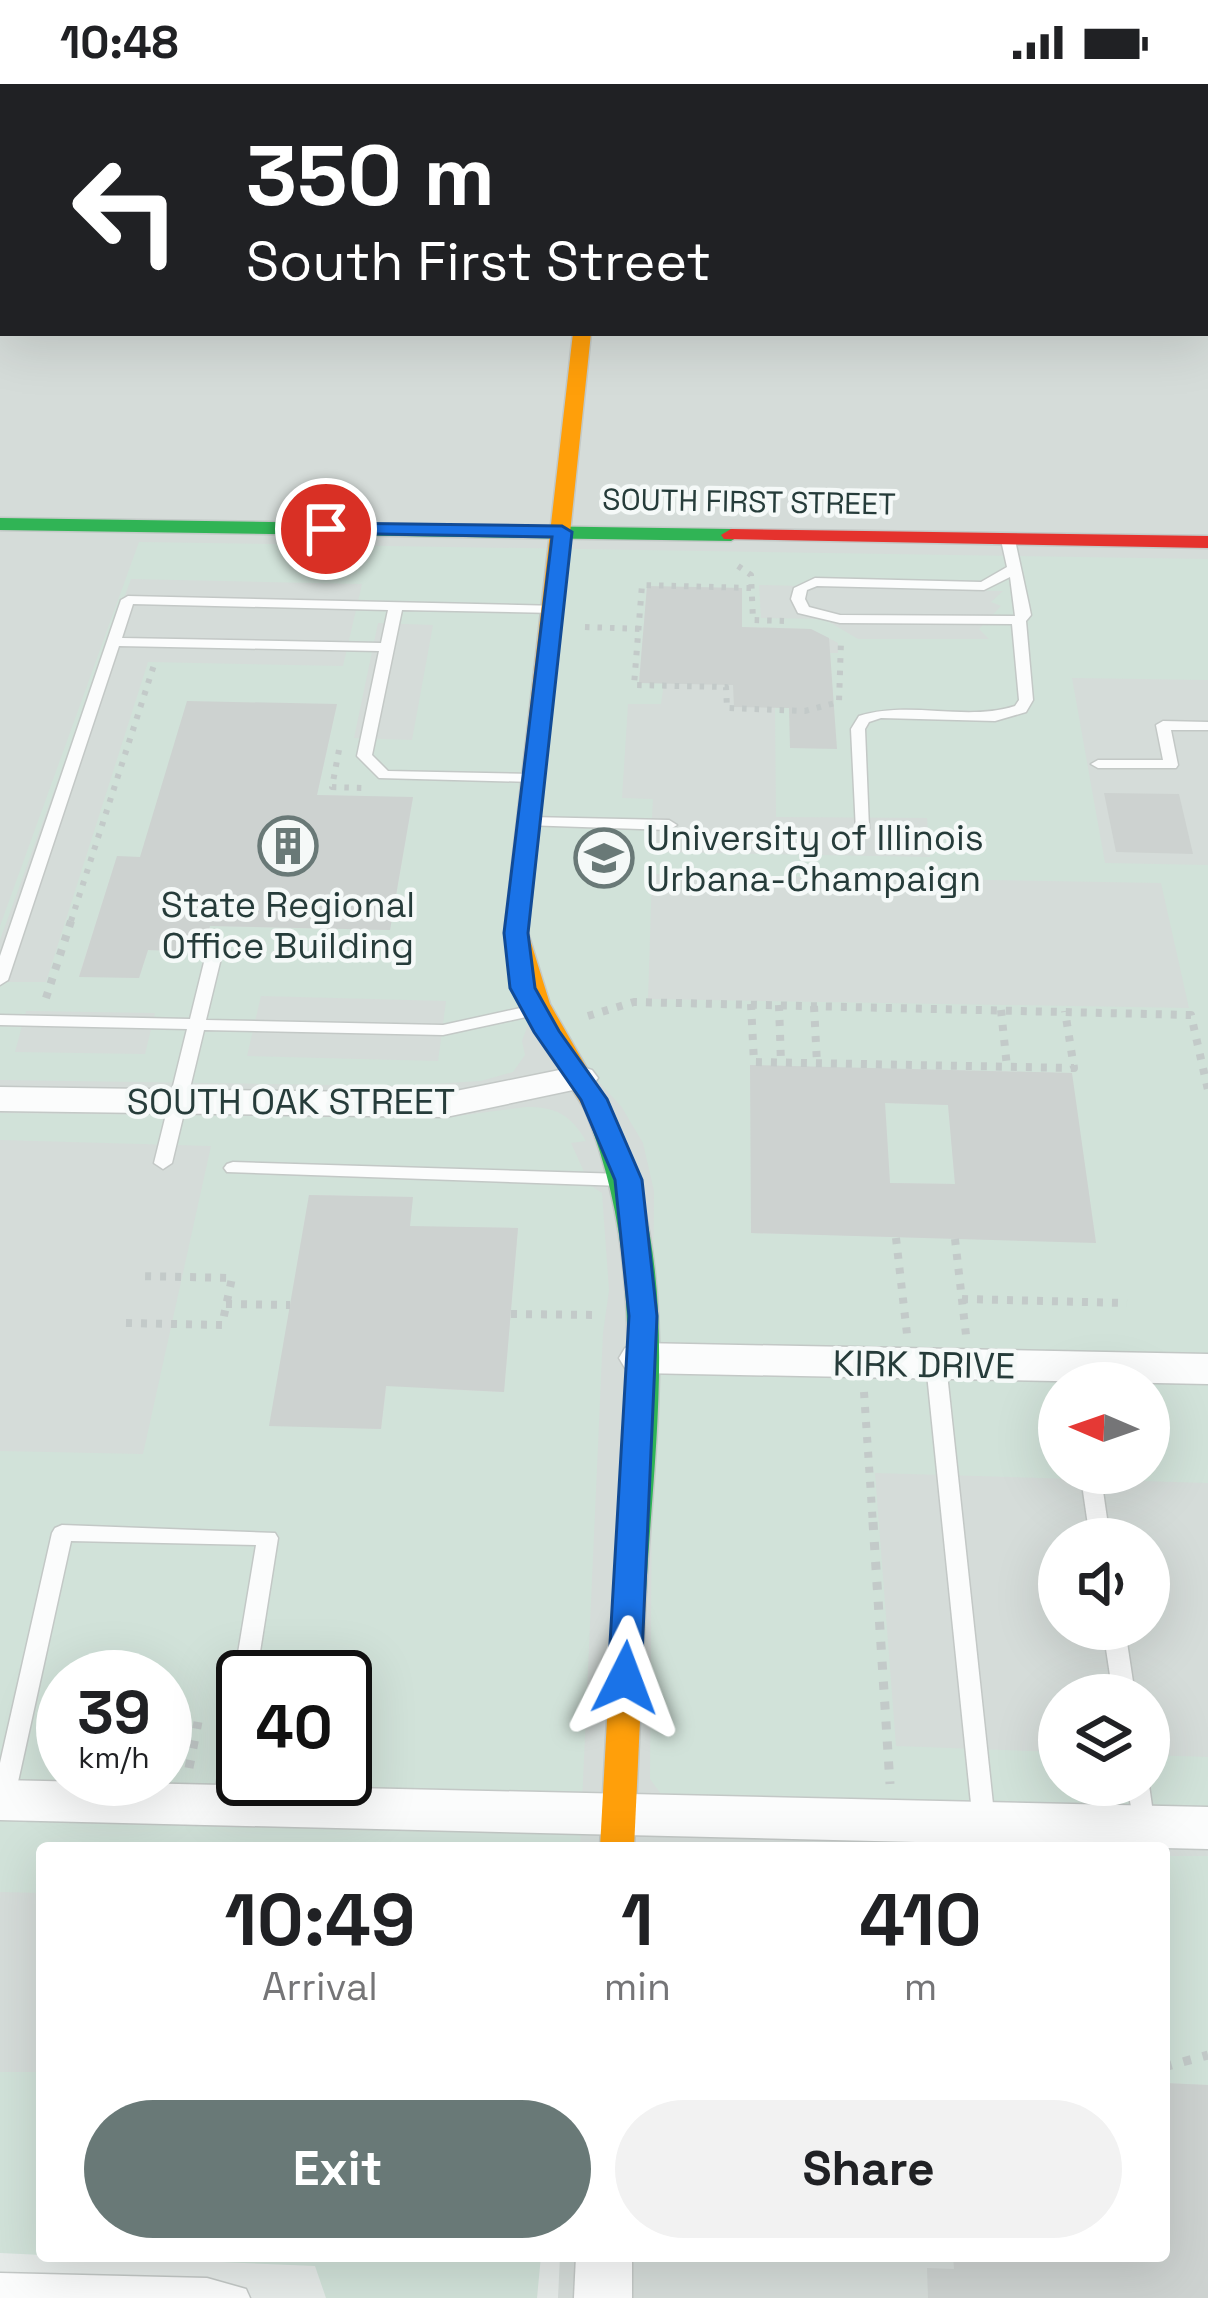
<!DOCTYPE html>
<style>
:root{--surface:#fff;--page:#f2f2f2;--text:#202124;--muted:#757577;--accent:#697977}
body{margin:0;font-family:"Space Grotesk",sans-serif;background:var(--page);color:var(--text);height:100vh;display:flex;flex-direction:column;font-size:45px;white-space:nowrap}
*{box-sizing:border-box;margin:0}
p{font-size:39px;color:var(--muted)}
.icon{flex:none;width:66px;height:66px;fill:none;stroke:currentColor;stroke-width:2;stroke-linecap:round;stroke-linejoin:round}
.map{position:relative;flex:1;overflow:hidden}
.panel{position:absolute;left:36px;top:1758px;width:1134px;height:420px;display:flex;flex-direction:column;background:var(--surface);border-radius:12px;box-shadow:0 12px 48px #0002}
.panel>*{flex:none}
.guide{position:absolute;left:0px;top:0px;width:1209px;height:252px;box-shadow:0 12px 48px #0002;background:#202124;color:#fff;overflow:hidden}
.needle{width:78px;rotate:272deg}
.buttons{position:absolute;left:1038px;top:1278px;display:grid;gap:24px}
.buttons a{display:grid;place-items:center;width:132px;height:132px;border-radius:50%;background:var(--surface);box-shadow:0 12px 48px #0002;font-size:60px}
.speed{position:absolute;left:36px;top:1566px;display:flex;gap:24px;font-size:60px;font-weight:700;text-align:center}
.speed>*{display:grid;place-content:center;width:156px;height:156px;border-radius:50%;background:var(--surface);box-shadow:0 12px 48px #0002;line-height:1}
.speed small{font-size:30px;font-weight:400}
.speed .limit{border:6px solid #111;border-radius:18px;background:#fff;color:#111}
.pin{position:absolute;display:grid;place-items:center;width:102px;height:102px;color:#fff;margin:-51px;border:6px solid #fff;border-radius:50%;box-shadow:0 3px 12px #0007}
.me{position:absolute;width:132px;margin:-66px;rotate:3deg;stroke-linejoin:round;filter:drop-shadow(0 0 9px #0008)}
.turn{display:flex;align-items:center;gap:42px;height:252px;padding:0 48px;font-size:54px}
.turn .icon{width:156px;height:156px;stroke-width:2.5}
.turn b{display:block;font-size:84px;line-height:102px}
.eta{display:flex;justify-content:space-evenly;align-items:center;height:204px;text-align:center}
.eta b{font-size:72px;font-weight:700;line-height:84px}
.cta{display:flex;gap:24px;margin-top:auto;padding:24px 48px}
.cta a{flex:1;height:138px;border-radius:72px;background:var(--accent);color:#fff;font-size:48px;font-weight:700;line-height:138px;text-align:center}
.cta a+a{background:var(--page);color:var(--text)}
.status{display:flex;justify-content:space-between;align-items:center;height:84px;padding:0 60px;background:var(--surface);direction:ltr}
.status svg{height:33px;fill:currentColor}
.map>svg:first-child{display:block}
</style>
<div class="status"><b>10:48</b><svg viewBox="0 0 49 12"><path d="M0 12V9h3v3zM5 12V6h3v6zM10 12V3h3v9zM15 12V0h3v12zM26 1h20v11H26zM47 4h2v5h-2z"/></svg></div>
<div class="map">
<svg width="1208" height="2214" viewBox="0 0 1208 2214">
<rect width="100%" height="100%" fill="#e6ebe9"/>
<path fill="#d5dcd9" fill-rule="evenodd" d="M0,0h1208v2214h-650l2,-42h604v-408h-1122v307l-42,-1zM3,3h1203v246h-1203zM1059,1299h90v90h-90zM1059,1455h90v90h-90zM63,1593h102v102h-102zM243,1593h102v102h-102zM1059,1611h90v90h-90z"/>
<g fill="#d1e2d9" fill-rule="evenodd">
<path d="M139,458l1069,17v121l-136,-2 33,185 103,2v618l-333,-10 21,273 163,6v33h90v-30l59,2v55l-530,-11 -17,-7 -11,-15 4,-588 -11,-48 -22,-37 -88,-95 -11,30 3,14 -12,17 -32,9 -80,5 -401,-6v-98h46l102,-320 195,4 19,-82 -231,-5 -131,361v-14zM759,501l243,6h1l-12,11 10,4 -22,23 10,10h-131l-34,-20 -63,-1zM647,503l94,1 1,39 69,2 27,14v10h-8l3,46 -58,9 1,109 151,1 3,39 -280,-5 3,-53 -31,-1 6,-94h33l3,-21 -25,-1zM378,539l55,2 -21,115 -58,-2zM337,620l-20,91 96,3 -23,132 -180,-4 -7,26 -55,-2 -9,28 -60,-2 38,-119h51zM652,790l509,9 28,125 -541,-9zM261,912l185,5 -8,60 -191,-5zM26,927l128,2h1l-10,41 -130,-2zM751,982l320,7 25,169 -345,-9zM1059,1299h90v90h-90z"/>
<path d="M885,1019l63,2 7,79 -65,-1z"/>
<path d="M526,1023c30,0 44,7 60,34l-15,2 19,42 12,8 7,97 -6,43 -23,515h-538v45l-42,-1v-441l143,3 68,-308 -211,-6v-27l442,5zM309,1111l104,2 -12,94 48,-19 6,-45 63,1 -14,164 -67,-3 4,-40 -47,-20 -13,100 -111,-4zM63,1593h102v102h-102zM243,1593h102v102h-102z"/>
<path d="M1164,1772h44v229l-44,-2z"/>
<path d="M0,1988h42v183l-42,-2z"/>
<path d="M74,2172h467l-4,42h-211l-11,-32z"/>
</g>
<g fill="#cdd2d0" fill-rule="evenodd">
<path d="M647,502l95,2v39l69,2 18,9 8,111 -47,-1 -1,-40 -55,-1 -1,-22 -94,-2z"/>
<path d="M187,617l150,3 -20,91 96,2 -23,133 -180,-4 -8,26 -54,-2 -9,28 -60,-1 38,-121 23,1z"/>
<path d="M1104,709l75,1 14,60 -77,-2z"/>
<path d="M750,981l322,8 24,170 -345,-10zM885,1019l63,2 7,79 -65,-1z"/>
<path d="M309,1111l104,2 -3,29 108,2 -14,164 -118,-6 -5,43 -112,-3z"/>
<path d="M1164,1999l44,2v213h-280l-1,-30 27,1 -1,-13h211z"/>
</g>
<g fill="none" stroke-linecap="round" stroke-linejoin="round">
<defs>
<g id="lane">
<path d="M1008,452l7,4 14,65 2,10 -5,6 7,79 -7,12 -31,9 -114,-3 -12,4 -4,7 4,99 -3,3h-10l-5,-102 8,-13c51,-16 106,6 156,-10l4,-6 -7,-76 -172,-1 -42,-10 -7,-14 3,-11 21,-10 166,4 26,-15 -6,-27zM1010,493l5,39 -175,-1 -31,-8 -4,-8 2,-9 10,-4 167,4z"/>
<path d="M128,512l432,10 2,3 -7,4 -153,-3 -30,145 16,16 146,3 7,4 -7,4 -155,-4 -22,-22 22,-105 -260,-5 -111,334 -8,5v-29l121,-356zM133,520l255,6 -7,33 -259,-5z"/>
<path d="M1163,637l45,1v8h-37l7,35 -2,3h-78l-7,-4 7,-4h65l-7,-35z"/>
<path d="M529,733l140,3 8,5 -8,5 -145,-5v-6z"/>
<path d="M215,861l8,5 -17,70 237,5 91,-20 8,5 -2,4 -97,21 -239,-5 -32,133 -9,6 -9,-6 33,-134 -187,-4v-10l190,4 17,-69z"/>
<path d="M233,1078l390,12 9,6 -9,6 -396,-14 -3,-4 3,-4z"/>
<path d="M936,1273l7,2 3,5 49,459 -3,7 -8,2 -8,-2 -3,-7 -47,-459 3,-5z"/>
<path d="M1093,1400l7,2 3,5 7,48h-20l-7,-48 3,-5z"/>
<path d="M62,1441l213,8 3,5 -22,139h-13v81l-11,54 -8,2 -8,-2 -3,-7 19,-113 3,-6 6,-2 -7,-7 22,-132 -185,-4 -57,259 -3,7 -11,1v-45l52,-230 3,-5z"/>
<path d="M1103,1545h22l10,66h-22z"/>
<path d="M1127,1701h22l6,42 -3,7 -8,2 -8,-2z"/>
<path d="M0,2189l207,5 39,11 4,9h-250z"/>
</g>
<g id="street">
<path d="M591,0h20l1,3h-22z"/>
<path d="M579,982l13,4 6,8 -6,8 -146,31 -446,-6v-24l446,6z"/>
<path d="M640,1259l568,11v30l-568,-11 -15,-5 -6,-10 6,-10z"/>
<path d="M0,1696l1208,27v42l-1208,-29z"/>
<path d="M576,2172h56v42h-58z"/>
</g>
<g id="fast">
<path d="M0,434l731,11 10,6 -10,6 -731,-11z"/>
<path d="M598,1018c16,4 18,21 24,35 59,141 32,307 24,455l-5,9 -11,3 -11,-3 -5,-9c11,-166 35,-324 -29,-482z"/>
</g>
<g id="slow">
<path d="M242,0h32l2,3h-32z"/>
<path d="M573,249h18l-63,600 22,71 61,106 -13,8 -9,-2c-37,-58 -72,-115 -85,-183z"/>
<path d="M630,1496l11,3 5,9 -12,256h-34l14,-256 5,-9z"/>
</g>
<path id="jam" d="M731,445l477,7v12l-484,-9 -3,-4z"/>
</defs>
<use href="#lane" stroke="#c3c8c6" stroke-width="3"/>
<use href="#street" stroke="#c3c8c6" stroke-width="3"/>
<use href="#fast" stroke="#c3c9c7" stroke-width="3"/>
<use href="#slow" stroke="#c3c9c7" stroke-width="3"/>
<use href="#jam" stroke="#c3c9c7" stroke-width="3"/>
<g stroke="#c3cac9" stroke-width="4.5" stroke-dasharray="3 6" stroke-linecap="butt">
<path d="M153,0l15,3"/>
<path d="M1193,3l12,-3"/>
</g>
<g stroke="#c3cac9" stroke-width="6" stroke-dasharray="4.5 8" stroke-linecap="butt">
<path d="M738,482l13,9 2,45 31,1"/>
<path d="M751,504l-109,-3 -8,100 92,2 1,21 78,3 34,-9 2,-61"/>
<path d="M585,543l57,2"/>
<path d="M339,666l-7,37 31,1"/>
<path d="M71,837l83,-256"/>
</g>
<g stroke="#c3cac9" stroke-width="8" stroke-dasharray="6 9" stroke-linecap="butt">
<path d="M46,914l26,-80"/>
<path d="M751,920l3,58 320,6 -9,-57"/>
<path d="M779,921l2,58"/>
<path d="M814,922l3,57"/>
<path d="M1001,926l6,57"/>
<path d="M588,932l46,-14 557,13 17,75"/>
<path d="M896,1154l11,96"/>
<path d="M955,1155l11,96"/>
<path d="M962,1215l165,4"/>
<path d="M226,1220l64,1"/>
<path d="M511,1230l88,1"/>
<path d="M126,1239l96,2 10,-47 -95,-2"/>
<path d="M864,1308l9,133"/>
</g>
<g stroke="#c3cac9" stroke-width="9" stroke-dasharray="8 12" stroke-linecap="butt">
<path d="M873,1438l17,262"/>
<path d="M189,1684l9,-46"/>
<path d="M1164,1983l44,-12"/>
</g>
<use href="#lane" fill="#fbfcfc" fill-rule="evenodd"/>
<use href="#street" fill="#fbfcfc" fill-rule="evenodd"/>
<use href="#fast" fill="#30b455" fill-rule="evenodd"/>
<use href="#slow" fill="#ff9f0a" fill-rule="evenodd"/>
<use href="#jam" fill="#e5322d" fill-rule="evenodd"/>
</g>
<path fill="#1a73e8" stroke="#114b97" stroke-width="3" d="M326,439l236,3 10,6 -44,401 7,55 24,43 48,68 35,81 15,136 -16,362 -5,9 -11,4 -12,-4 -5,-9 21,-362 -14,-136 -34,-80 -47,-68 -24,-44 -6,-55 48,-396 -233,-4v-9z"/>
<defs>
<symbol id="building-ring" viewBox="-11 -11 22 22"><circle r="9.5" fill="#f5f9f8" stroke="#697977" stroke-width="1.5"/><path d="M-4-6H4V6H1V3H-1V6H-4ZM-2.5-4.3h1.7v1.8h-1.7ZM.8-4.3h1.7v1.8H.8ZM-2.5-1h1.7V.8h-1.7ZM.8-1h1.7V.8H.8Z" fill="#697977"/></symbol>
<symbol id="university-ring" viewBox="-11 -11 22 22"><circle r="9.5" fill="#f5f9f8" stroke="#697977" stroke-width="1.5"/><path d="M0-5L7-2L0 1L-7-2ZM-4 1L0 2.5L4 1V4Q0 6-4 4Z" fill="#697977"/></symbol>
</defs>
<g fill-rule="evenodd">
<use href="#building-ring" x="255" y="729" width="66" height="66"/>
<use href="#university-ring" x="571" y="741" width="66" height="66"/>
</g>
<g text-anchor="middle" stroke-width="9" stroke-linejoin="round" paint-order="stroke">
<g font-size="30" fill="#263c3a" stroke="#f5f9f8">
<text transform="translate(749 418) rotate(1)" y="10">SOUTH FIRST STREET</text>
</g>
<g font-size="36" fill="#263c3a" stroke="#f5f9f8" text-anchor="start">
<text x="646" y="766">University of Illinois<tspan x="646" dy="41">Urbana-Champaign</tspan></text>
<text x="288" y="833" text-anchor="middle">State Regional<tspan x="288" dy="41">Office Building</tspan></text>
</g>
<g font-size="36" fill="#263c3a" stroke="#f5f9f8">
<text x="291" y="1030">SOUTH OAK STREET</text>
<text transform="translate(924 1280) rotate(1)" y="13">KIRK DRIVE</text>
</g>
</g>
</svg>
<div class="buttons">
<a><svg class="needle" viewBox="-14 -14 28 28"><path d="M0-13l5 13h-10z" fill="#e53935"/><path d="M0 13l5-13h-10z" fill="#757577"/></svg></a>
<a><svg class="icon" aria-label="sound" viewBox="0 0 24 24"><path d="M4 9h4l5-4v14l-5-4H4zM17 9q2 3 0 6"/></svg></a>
<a><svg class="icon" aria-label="layers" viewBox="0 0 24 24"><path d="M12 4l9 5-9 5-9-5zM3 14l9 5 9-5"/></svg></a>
</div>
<div class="speed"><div>39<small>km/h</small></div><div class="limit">40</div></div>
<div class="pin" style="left:326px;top:445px;background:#d93025"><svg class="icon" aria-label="arrive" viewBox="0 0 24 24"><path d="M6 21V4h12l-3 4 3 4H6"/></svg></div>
<svg class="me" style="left:625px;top:1594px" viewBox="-20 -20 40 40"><path d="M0-17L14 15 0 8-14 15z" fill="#1a73e8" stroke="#fff" stroke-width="4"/></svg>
<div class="guide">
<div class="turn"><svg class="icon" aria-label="left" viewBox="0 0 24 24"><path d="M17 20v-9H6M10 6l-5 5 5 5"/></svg><div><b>350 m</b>South First Street</div></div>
</div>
<section class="panel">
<div class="eta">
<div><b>10:49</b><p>Arrival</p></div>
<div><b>1</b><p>min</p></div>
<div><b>410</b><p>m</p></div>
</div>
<div class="cta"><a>Exit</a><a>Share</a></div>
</section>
</div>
